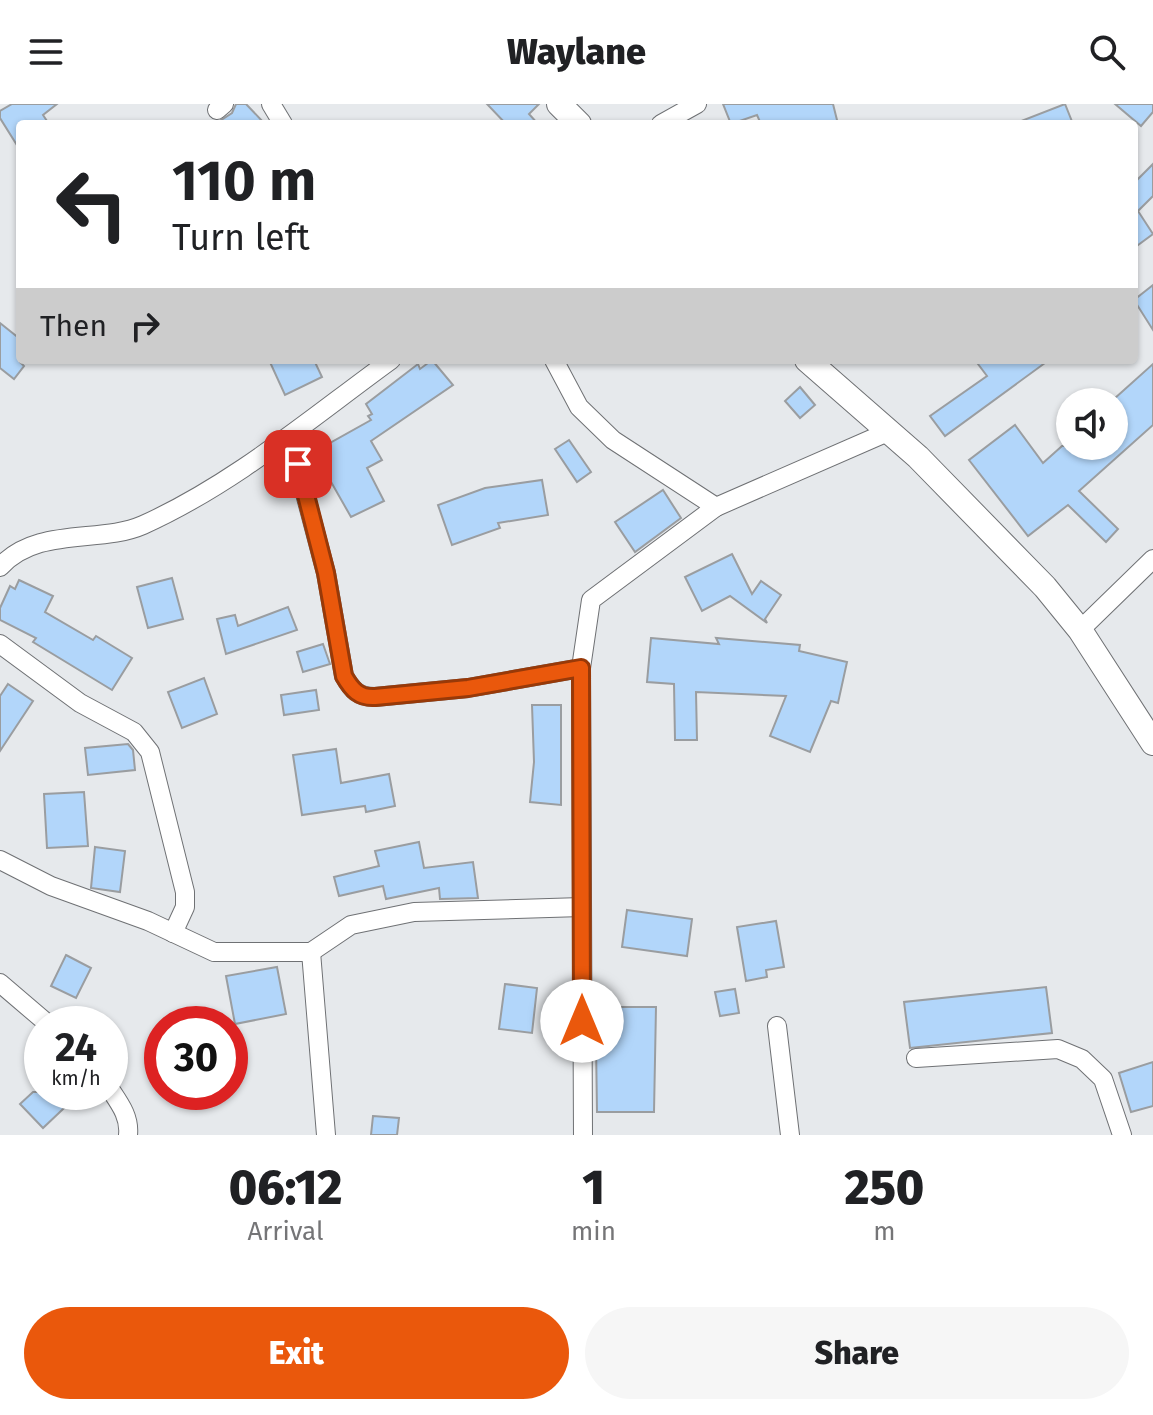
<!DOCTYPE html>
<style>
:root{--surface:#fff;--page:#f6f6f6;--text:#202124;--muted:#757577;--accent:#ea580c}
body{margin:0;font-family:"Fira Sans",sans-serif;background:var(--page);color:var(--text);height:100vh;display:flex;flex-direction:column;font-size:30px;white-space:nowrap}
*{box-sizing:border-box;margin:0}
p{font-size:26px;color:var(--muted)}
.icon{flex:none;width:44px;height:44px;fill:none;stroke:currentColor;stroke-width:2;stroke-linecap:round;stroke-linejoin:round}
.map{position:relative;height:1031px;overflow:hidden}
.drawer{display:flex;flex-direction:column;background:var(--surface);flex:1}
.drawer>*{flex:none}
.guide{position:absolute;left:16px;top:16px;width:1122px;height:244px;border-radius:8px;box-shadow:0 2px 6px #0004;background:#fff;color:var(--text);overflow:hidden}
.fabs{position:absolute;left:1056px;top:284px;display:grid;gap:16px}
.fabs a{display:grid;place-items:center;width:72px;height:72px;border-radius:50%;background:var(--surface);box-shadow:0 2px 6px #0004;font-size:40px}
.speed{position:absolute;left:24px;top:902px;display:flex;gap:16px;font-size:40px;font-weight:700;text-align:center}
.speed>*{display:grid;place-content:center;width:104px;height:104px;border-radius:50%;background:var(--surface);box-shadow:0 2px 6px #0004;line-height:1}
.speed small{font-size:20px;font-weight:400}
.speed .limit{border:12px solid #d22;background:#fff;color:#111}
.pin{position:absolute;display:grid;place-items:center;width:68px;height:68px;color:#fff;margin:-34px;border-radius:16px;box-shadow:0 4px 12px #0006}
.me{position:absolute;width:88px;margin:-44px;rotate:0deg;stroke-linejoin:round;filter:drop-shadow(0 0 6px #0008)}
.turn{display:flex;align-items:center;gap:28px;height:168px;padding:0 24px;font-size:36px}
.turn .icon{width:104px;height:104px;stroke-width:2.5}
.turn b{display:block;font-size:56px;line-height:68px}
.then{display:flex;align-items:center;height:76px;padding:0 24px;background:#0003;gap:16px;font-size:30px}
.eta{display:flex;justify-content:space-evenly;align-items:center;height:136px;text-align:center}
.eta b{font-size:48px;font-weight:800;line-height:56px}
.button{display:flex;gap:16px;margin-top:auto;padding:16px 24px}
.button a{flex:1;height:92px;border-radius:48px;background:var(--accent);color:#fff;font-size:32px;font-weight:800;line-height:92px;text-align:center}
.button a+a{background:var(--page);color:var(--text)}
header{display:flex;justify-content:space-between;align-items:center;height:104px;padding:0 24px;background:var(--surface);font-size:36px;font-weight:800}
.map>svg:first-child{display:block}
</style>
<header><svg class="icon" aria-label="menu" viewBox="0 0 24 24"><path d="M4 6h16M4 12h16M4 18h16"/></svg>Waylane<svg class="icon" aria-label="search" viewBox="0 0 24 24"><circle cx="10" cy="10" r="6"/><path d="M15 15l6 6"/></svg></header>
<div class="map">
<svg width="1153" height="1031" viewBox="0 0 1153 1031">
<rect width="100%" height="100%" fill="#e6e9ec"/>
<g fill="#b2d6fa" stroke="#9a9da0" stroke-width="2">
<path d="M12,0h45l-14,11 6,9h-29v26l-20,-32v-7z"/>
<path d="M236,0h10l19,20h-50l17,-11z"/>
<path d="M487,0h52l-10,10 9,10h-32z"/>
<path d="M723,0h110l5,20h-77l-4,-9 -26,9z"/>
<path d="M1065,0l8,20h-56l-1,-1z"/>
<path d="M1115,0h38v8l-12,14z"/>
<path d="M1153,60v32l-15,15 15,23 -19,14v-65z"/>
<path d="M1153,181v45l-19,-30z"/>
<path d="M0,219l20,16v23l4,4 -10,13 -14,-11z"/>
<path d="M269,256h45l8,17 -37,18z"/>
<path d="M432,256l21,25 -82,56 11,19 -15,8 17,33 -33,16 -37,-65 57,-32 -3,-4 4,-2 -6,-10 52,-40 2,5z"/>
<path d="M975,256h74l-104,76 -15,-20 57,-40z"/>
<path d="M1153,260v61l-74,66 39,38 -12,13 -38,-37 -40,31 -59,-76 46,-35 28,38 19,-17h52v-47z"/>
<path d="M800,283l15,18 -15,13 -15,-17z"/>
<path d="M569,336l22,32 -14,10 -22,-33z"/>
<path d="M542,376l6,35 -50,8 2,5 -48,17 -14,-40 47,-17z"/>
<path d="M663,386l18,28 -46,34 -20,-30z"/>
<path d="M732,450l20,40 9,-13 20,14 -16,24 2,4 -37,-27 -28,15 -17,-34z"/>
<path d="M172,474l11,41 -35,9 -11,-41z"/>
<path d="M19,476l34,16 -8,16 48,28 3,-4 36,22 -20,32 -79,-48 3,-4 -36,-18v-12l10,-22 5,3z"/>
<path d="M288,503l9,23 -71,24 -9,-35 18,-4 3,11z"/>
<path d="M651,534l68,6 -3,-6 84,7 -1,6 48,11 -9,41 -7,-2 -21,51 -40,-16 16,-40 -90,-4 1,48h-22l-1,-56 -27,-2z"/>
<path d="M323,540l7,20 -27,8 -6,-20z"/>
<path d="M204,574l13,36 -35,14 -14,-36z"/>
<path d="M8,580l25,17 -33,50v-55z"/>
<path d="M316,586l3,20 -35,5 -3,-20z"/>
<path d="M532,601h29v100l-31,-3 4,-40z"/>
<path d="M128,640l5,6 2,20 -47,5 -3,-27z"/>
<path d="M336,645l5,34 48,-9 6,32 -29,6 -1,-6 -63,9 -9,-60z"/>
<path d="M84,688l4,54 -41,2 -3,-54z"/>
<path d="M419,738l5,26 49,-6 5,36 -38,1 -1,-11 -53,11 -3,-13 -44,10 -5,-19 45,-11 -4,-15z"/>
<path d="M95,743l30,4 -5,41 -29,-4z"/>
<path d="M627,806l65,9 -5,37 -65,-9z"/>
<path d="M776,817l8,46 -18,3 1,7 -21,4 -9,-54z"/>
<path d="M66,851l25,13 -15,30 -25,-12z"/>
<path d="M277,863l9,47 -51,10 -9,-48z"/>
<path d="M505,880l32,4 -5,45 -33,-4z"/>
<path d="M1046,883l6,46 -142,15 -6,-46z"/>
<path d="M735,885l4,24 -19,3 -5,-24z"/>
<path d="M605,903h51l-2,105h-57l-1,-68h8z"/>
<path d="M1153,958v44l-22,6 -12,-39z"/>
<path d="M33,988h48l-38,36 -23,-24z"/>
<path d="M373,1012l26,2 -2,17h-26z"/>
</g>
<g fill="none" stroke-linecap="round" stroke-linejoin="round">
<defs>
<g id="minor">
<path d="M271,0l12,20"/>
<path d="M217,6l7,-6"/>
<path d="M661,20l36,-20"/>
<path d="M554,256l25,47 34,33 103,67 -125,93 -10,68 2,467"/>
<path d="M290,333l36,136 18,103c8,14 14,21 31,21l93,-9 113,-20"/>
<path d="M716,403l174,-76"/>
<path d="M0,463c37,-41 100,-23 143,-42 91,-41 168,-107 248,-165"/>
<path d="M1080,526l73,-71"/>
<path d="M0,540l80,59 54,29 16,20 35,140v15l-12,26"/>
<path d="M0,756l51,26 97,35 66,31h97l40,-27 63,-13 168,-5"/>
<path d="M311,848l15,183"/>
<path d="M0,879l48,41"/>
<path d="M777,922l13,109"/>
<path d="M916,954l142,-9 24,10 21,20 19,56"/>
<path d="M110,985c10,15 20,28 18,46"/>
</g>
<g id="tertiary">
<path d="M559,0l20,20"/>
<path d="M807,256l111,97 127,130 35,43 73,113"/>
</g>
</defs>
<use href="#minor" stroke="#6f7174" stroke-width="20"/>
<use href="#tertiary" stroke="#6f7174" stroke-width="26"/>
<use href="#minor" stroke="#fff" stroke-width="18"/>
<use href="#tertiary" stroke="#fff" stroke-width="24"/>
</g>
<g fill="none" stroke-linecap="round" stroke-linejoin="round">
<defs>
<path id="route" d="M298,360l28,109 18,103c8,14 15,22 31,21l93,-9 113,-20 1,353"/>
</defs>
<use href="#route" stroke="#983908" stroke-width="20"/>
<use href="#route" stroke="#ea580c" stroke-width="14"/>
</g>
</svg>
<div class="fabs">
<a><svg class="icon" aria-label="sound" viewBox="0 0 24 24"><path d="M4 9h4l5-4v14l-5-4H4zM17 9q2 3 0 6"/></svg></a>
</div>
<div class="speed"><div>24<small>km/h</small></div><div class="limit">30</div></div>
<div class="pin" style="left:298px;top:360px;background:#d93025"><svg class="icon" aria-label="arrive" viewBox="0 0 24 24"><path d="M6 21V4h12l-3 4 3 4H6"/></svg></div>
<svg class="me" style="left:582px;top:917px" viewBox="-20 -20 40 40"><circle r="19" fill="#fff"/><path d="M0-13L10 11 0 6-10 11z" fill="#ea580c"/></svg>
<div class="guide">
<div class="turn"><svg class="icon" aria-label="left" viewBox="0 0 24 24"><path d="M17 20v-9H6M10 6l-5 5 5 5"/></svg><div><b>110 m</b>Turn left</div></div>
<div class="then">Then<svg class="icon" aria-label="right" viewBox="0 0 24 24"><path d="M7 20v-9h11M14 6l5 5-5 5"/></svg></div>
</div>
</div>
<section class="drawer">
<div class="eta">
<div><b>06:12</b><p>Arrival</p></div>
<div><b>1</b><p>min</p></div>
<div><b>250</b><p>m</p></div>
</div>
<div class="button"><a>Exit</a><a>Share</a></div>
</section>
